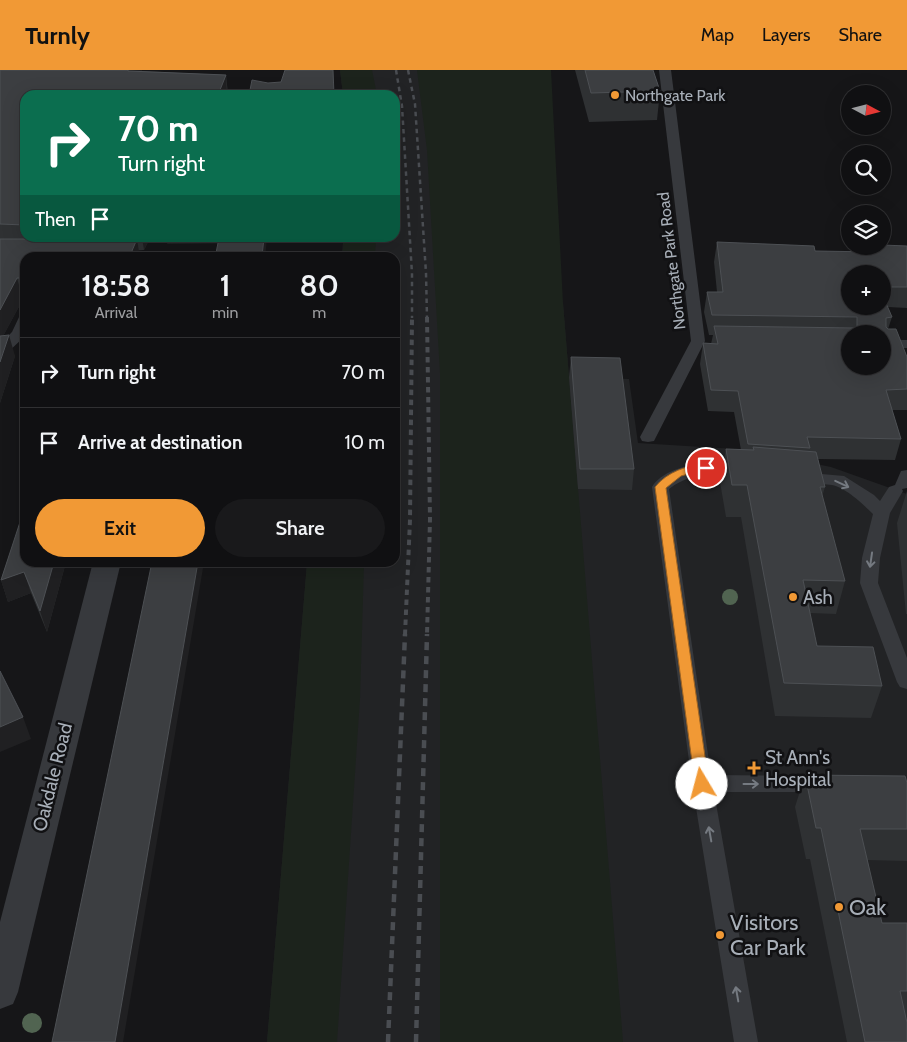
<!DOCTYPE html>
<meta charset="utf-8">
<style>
:root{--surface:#101012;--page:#19191b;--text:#f1f3f6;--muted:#9c9d9f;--line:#303032;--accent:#f19935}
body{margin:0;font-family:Cabin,sans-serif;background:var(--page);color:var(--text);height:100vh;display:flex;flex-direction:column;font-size:19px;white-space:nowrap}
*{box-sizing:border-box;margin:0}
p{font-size:16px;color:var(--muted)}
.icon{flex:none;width:28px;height:28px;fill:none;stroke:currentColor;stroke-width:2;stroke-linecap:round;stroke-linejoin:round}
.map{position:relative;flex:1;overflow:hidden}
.sheet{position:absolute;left:20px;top:182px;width:380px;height:315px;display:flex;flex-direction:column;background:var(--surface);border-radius:15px;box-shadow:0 5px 20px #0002,0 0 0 1px var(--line)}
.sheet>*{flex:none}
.top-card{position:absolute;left:20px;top:20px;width:380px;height:152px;border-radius:15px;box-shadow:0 5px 20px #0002,0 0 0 1px var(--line);background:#0b6e4f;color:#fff;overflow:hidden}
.needle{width:32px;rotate:97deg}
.buttons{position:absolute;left:841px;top:15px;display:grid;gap:10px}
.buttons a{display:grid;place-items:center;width:50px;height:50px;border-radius:50%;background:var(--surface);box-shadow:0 5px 20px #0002,0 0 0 1px var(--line);font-size:25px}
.pin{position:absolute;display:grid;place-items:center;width:42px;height:42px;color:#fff;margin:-21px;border:2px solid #fff;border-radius:50%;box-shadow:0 1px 5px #0007}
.me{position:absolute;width:55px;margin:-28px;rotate:352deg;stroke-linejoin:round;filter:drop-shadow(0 0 4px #0008)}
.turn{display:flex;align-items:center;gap:18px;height:105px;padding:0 15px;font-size:22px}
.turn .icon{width:65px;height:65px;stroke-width:2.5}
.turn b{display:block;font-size:35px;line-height:42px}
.then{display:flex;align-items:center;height:48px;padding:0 15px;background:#0003;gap:10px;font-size:19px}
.eta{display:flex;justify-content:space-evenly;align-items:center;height:85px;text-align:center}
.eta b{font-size:30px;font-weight:600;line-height:35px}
.button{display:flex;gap:10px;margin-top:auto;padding:10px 15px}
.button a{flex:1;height:58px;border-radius:30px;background:var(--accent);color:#111;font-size:20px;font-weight:600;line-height:58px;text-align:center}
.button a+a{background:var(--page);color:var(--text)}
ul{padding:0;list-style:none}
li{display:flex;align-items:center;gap:15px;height:70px;padding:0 15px;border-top:1px solid var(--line)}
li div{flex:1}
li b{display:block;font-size:19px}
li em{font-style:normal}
header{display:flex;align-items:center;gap:30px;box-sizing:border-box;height:70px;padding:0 25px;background:var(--accent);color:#111}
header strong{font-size:24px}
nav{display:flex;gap:28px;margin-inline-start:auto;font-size:18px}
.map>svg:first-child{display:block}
</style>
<header>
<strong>Turnly</strong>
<nav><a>Map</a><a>Layers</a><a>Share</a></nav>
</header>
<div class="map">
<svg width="907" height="972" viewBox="0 0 907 972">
<rect width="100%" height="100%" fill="#161618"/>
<path fill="#222325" d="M340,0h129l94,233 6,74 60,2 9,64 97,6 52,9 44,9 76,27v548h-640l40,-479 88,-1v-304l-53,-1 1,-15 -176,2 2,-6h226v-143h-52z"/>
<g fill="#1c231c">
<path d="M340,0h32l5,25h-34z"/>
<path d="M417,0h134l12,233 60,739h-183v-669l-13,-223z"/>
<path d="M344,168h32l-1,19h-33z"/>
<path d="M307,493h57l-4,135 -23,344h-70z"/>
</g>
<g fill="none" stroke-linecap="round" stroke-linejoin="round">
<g fill="#37393d" fill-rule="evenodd">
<path d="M659,0h12l34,271 -49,96 -2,4 -6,1 -6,-1 -2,-4 51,-96z"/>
<path d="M25,244v22l-20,19 -5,1v-12l12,-12 8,-17z"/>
<rect x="882" y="270" width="25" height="8"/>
<path d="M700,393l45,4 6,1 2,4 -2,4c-8,2 -15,0 -23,-1 -24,-2 -40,0 -59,14l42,286 115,1 7,2 3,6 -3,6 -7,2h-112l44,250h-24l-42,-259 -40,-296c9,-15 32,-21 48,-24z"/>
<path d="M907,400v18l-5,1 1,2 -13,22 -10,45 -2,25 29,75v31l-7,-2 -3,-5 -37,-99 2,-25 11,-44c-9,-9 -28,-27 -41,-29 -13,-2 -26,-1 -39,-4l-2,-4 2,-4 6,-1 45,4 30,19 6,6 9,-14 6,-2 6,-14z"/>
</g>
<path fill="#37393d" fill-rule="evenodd" d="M93,492h28l-103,430 -5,12 -13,5v-87z"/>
<g stroke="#4a4d52" stroke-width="2.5" stroke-dasharray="4.5 4" stroke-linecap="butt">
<path d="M396,0l6,36 10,168v44"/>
<path d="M408,0l7,34 11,169 1,45"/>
</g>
<g stroke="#4a4d52" stroke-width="4" stroke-dasharray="5.5 4.5" stroke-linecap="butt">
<path d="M427,247l3,202 -3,116"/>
<path d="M405,565l5,-115 2,-203"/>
</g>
<g stroke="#4a4d52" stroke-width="4.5" stroke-dasharray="8 6" stroke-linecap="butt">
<path d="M388,972l17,-408"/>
<path d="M416,972l11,-408"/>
</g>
</g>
<g fill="#516451">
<circle cx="730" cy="527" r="8"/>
<circle cx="32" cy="953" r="10"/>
</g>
<g fill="#2f3133" fill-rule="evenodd">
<path d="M0,0h142l-1,1 85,4 2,19 -203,1v143h125l-6,12 -119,8v41h-2l-20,37 12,20 -15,47z"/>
<path d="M575,0h78l7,21 -3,29 -68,2z"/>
<path d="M717,172l98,9 56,1 2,-6h34v62l-19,-1 4,10 -4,12 19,28v53h-15l9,29 -6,21 -77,-1 7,28 -3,10 23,84 -9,33 -26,-1 7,33 65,40 -11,32 -96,-2 -34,-199h-15l-6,-35 6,-33 15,1 -7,-38 -26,-1 -8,-47 3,-21 8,1 2,-9h-4l-5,-23 3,-20h10l-3,-30zM882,204v32h-32z"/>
<path d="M571,287l63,112 -2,21 -54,-1 -9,-112z"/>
<path d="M907,421v123h-1l-9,-91z"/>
<path d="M25,492h41l-19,70 -16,-39 -23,9 -7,-22z"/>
<path d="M805,705l102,8v78l-40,-1 15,63h25v97h-1l1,22h-60l-37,-183h-4l-11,-52z"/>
</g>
<g fill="#202022">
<path d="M128,0h14l-11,20z"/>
<path d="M226,5l1,20h-9z"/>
<path d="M142,168h8l-6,12z"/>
<path d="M264,168h3l-2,20h-3z"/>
<path d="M137,169l3,19h-11z"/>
<path d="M17,208l6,21 -23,43v-32z"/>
<path d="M9,265l6,21 -15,47v-41z"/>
<path d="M54,492h12l-19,70 -7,-21z"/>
<path d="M198,492h6l-81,480h-8z"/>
<path d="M24,502l7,21 -23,9 -7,-22z"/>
<path d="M23,647l8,22 -31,13v-25z"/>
</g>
<g fill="#3c3e41" stroke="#4d5054" fill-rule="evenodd">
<path d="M0,0h128v1l98,4 -8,20h-193v130l-25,-1z"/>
<path d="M285,0h48l1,25h-85l3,-15 16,3 13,-1z"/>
<path d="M585,0h68l7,21 -69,2z"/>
<path d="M219,168h45l-2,18h-11v2h-36z"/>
<path d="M0,169h137l-8,19h-104v20h-8l-17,32z"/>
<path d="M717,172l97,4 1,5 60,1 -2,-6h9v-1l25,1v41h-25v-13h-32v32h32v-12l10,23 -6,1v9l2,2h8l11,28v32l-21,1 15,49 -94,-2 3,11 -62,-4 -10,-53 -27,-1 -8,-47 15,1 -4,-18 141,2 2,-2v-9l-145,-2 -5,-23h16zM850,264h32v32h-32z"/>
<path d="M9,265l-9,27v-26z"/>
<path d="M571,287l49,1 14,111h-54z"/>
<path d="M753,377l63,5 9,35h-5l25,94 -42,-1 14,66 56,1 9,39 -98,-3 -37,-198h-15l-6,-36 28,1z"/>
<path d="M25,437v55h29l-14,49 -16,-39 -23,8z"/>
<path d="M152,492h46l-83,480h-63z"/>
<path d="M0,601l23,46 -23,10z"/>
<path d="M805,705l100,1 2,7v46h-47l22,94h25v68h-7l7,32v19h-42l-44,-214h-5z"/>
</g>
<defs><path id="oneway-shaft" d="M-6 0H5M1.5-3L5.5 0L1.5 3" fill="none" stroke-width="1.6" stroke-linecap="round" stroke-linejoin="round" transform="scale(1.25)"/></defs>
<g stroke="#757a81">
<use href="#oneway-shaft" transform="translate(842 414) rotate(25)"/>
<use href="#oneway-shaft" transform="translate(871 490) rotate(98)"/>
<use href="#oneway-shaft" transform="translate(751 714)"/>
<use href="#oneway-shaft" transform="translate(710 764) rotate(-100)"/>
<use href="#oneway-shaft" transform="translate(737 924) rotate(-100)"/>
</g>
<path fill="#f19935" stroke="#9d6322" d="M706,394l6,4 -2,2 -14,2 -15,4 -15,12 43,296 -2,3 -5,2 -5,-2 -2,-3 -40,-297c12,-15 32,-22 51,-23z"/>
<g fill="#f19935" stroke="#111113" stroke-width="2">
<circle cx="615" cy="25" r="5"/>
<circle cx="793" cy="527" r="5"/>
<path d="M751.5 690.5h5v5h5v5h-5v5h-5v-5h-5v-5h5z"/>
<circle cx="839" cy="837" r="5"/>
<circle cx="720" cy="865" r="5"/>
</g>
<g text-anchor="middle" stroke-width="5" stroke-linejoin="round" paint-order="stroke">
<g font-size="16" fill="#a8afb8" stroke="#111113" text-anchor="start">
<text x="625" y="31">Northgate Park</text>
</g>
<g font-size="16" fill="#a8afb8" stroke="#111113">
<text transform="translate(671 191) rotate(-97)" y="6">Northgate Park Road</text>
</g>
<g font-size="19" fill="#a8afb8" stroke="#111113" text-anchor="start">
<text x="803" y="534">Ash</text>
<text x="765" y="694">St Ann's<tspan x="765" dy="22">Hospital</tspan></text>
</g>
<g font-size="19" fill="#a8afb8" stroke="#111113">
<text transform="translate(52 707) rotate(-76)" y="7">Oakdale Road</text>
</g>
<g font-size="22" fill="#a8afb8" stroke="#111113" text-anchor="start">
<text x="849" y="845">Oak</text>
<text x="730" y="860">Visitors<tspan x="730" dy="25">Car Park</tspan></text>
</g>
</g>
</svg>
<div class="buttons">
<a><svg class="needle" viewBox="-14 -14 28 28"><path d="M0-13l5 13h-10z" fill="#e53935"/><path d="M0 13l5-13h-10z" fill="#9c9d9f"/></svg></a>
<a><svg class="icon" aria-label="search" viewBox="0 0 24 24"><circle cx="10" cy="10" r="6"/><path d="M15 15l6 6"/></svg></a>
<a><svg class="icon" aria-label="layers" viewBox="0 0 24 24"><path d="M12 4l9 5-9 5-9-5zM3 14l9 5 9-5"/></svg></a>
<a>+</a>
<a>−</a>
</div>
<div class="pin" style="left:706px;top:398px;background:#d93025"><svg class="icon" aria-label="arrive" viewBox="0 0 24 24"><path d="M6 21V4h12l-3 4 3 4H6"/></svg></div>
<svg class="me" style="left:702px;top:714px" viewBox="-20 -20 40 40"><circle r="19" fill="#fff"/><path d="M0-13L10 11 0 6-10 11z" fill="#f19935"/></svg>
<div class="top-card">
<div class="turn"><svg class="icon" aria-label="right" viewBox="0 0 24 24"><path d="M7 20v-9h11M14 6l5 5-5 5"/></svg><div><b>70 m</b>Turn right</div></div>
<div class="then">Then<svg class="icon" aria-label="arrive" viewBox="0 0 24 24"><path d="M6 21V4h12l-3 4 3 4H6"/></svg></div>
</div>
<section class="sheet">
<div class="eta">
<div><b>18:58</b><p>Arrival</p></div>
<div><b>1</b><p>min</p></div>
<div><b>80</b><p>m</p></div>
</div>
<ul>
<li><svg class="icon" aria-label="right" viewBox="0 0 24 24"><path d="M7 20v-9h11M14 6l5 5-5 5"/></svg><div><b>Turn right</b></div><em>70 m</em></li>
<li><svg class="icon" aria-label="arrive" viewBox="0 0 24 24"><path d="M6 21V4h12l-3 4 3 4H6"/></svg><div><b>Arrive at destination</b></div><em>10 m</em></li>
</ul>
<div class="button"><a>Exit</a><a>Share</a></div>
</section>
</div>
